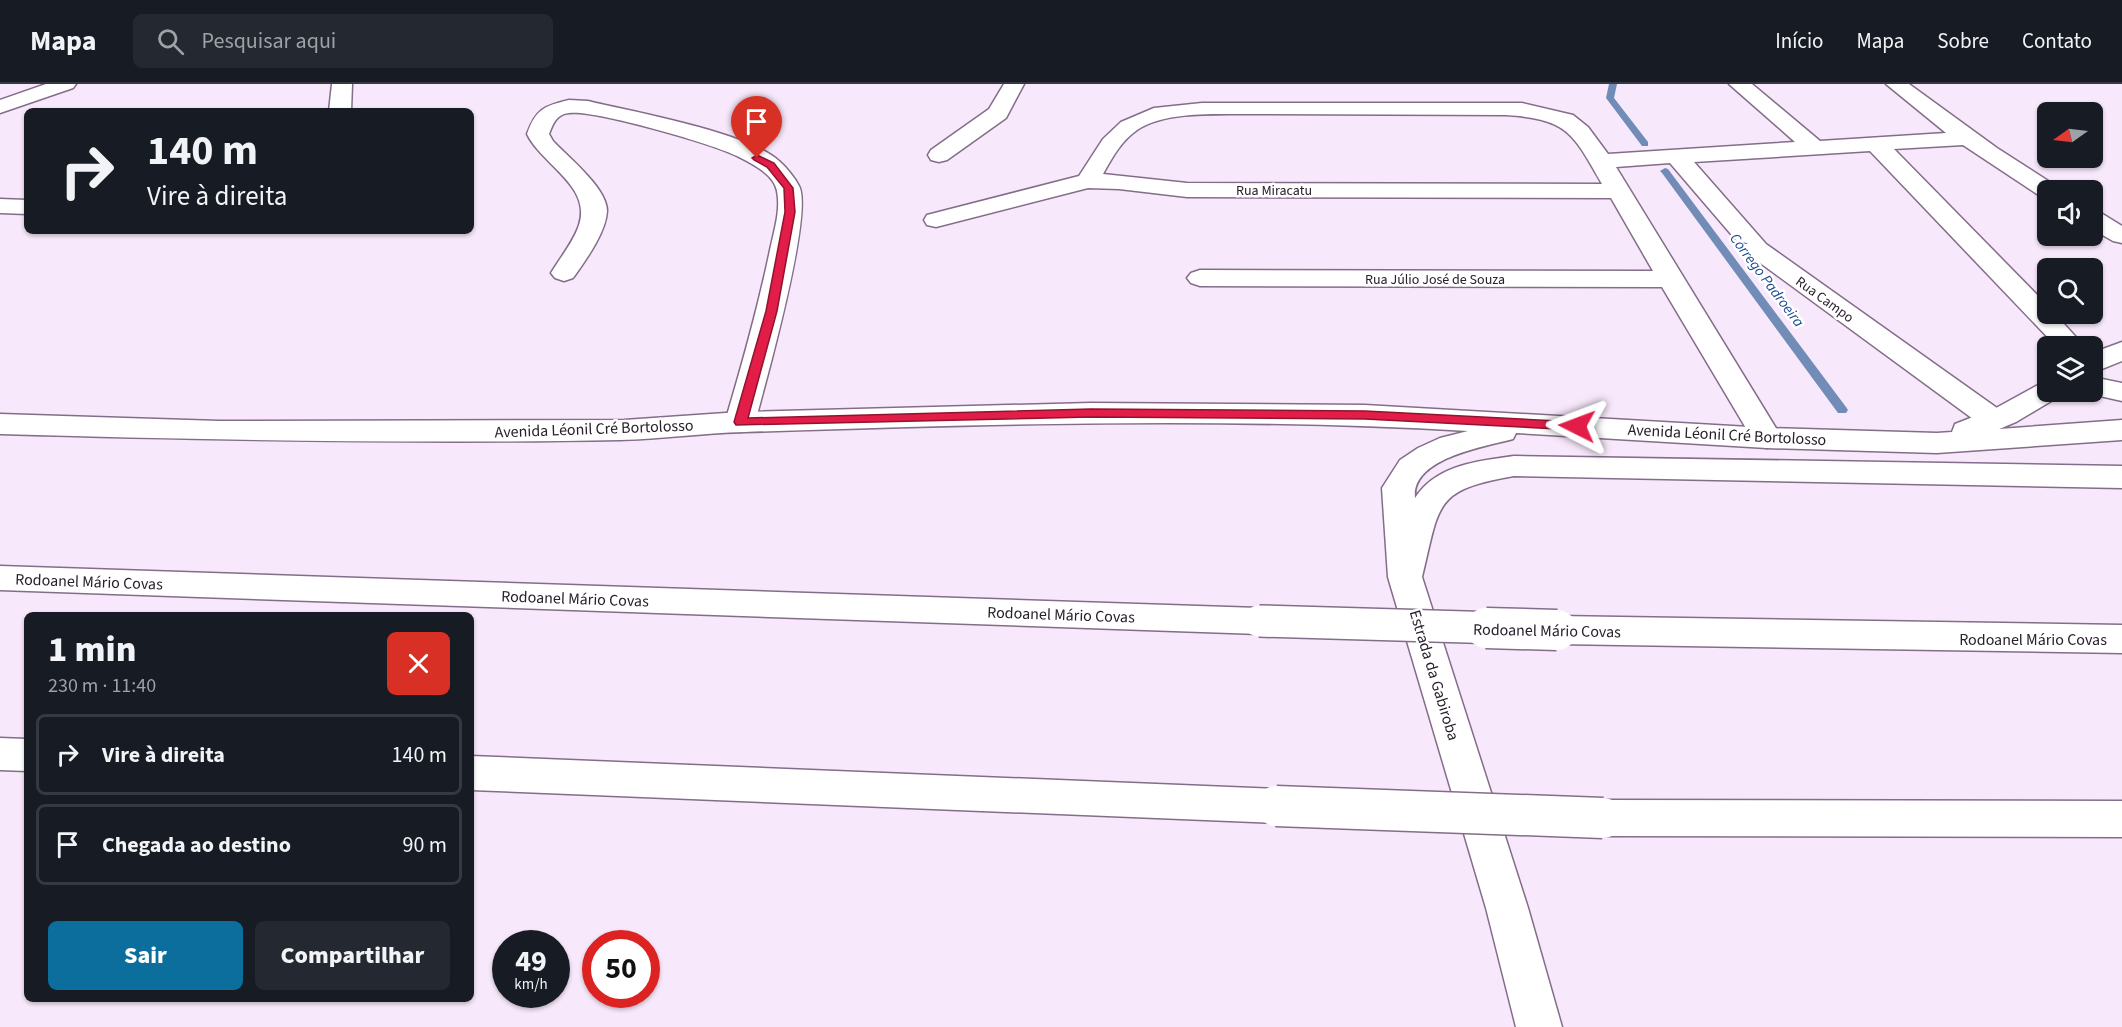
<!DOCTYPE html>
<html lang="pt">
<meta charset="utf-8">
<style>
:root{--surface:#171b24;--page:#242831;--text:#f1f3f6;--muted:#9ea1a6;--line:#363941;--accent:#0b6e9c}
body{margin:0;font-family:"Source Sans 3",sans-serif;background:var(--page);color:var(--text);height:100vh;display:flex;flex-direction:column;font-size:22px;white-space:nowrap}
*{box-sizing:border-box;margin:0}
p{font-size:20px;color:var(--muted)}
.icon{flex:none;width:33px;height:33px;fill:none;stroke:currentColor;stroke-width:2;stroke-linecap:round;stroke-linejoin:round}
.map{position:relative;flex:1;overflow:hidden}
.drawer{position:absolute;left:24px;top:528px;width:450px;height:390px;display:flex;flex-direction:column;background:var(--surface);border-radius:9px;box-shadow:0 2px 4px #0004}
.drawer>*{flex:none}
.top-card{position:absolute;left:24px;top:24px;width:450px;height:126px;border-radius:9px;box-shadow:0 2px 4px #0004;background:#171b24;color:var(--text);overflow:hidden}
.needle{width:39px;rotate:256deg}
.tools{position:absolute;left:2037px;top:18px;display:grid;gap:12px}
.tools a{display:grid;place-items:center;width:66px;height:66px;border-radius:9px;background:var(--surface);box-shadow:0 2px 4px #0004;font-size:30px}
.speed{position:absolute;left:492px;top:846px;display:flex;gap:12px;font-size:30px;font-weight:700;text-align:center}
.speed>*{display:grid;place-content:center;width:78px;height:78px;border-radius:50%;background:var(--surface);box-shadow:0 2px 4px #0004;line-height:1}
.speed small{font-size:15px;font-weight:400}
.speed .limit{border:9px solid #d22;background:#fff;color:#111}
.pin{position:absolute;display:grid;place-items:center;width:51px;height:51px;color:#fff;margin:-62px -26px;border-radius:50% 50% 50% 0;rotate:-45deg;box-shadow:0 0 6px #0007}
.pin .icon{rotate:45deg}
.me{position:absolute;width:66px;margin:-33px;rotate:273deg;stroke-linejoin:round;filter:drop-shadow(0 0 4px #0008)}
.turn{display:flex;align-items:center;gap:21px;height:126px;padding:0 24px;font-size:27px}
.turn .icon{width:78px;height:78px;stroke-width:2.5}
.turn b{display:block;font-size:42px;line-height:51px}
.round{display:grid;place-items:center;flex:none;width:63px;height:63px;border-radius:9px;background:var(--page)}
.summary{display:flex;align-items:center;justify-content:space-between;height:102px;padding:0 24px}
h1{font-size:36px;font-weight:800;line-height:45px}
.button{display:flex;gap:12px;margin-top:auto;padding:12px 24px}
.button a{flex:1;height:69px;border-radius:9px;background:var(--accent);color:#fff;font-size:24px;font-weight:800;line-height:69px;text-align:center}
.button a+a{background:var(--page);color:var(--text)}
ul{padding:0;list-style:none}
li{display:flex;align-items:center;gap:18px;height:81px;margin:0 12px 9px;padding:0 12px;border:3px solid var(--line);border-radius:9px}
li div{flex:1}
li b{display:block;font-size:22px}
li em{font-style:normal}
header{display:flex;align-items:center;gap:36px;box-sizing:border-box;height:84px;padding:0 30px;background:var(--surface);border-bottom:2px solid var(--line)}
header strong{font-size:28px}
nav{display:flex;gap:33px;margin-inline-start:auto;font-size:21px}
.search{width:420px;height:54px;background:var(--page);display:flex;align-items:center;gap:15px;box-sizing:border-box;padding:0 21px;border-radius:9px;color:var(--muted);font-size:22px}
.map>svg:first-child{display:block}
</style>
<header>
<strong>Mapa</strong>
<div class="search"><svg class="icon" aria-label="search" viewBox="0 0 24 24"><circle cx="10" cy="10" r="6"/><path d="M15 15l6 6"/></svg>Pesquisar aqui</div>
<nav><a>Início</a><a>Mapa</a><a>Sobre</a><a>Contato</a></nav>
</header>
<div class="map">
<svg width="2122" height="943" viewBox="0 0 2122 943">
<rect width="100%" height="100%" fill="#f8e8fb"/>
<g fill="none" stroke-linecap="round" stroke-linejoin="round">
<g fill="#728cb8" fill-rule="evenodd">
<path d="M1609,0h8l-3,14 34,44v4h-6l-36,-48z"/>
<path d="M1665,84l3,1 178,238 2,3 -2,3h-8l-176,-240 -2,-2z"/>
</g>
<defs>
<g id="minor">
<path d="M46,0h30l-3,4 -73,25v-13z"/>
<path d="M332,0h20l-1,27h-22z"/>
<path d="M1004,0h20l-18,34 -59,42 -8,2 -8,-2 -3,-5 3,-5 58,-41z"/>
<path d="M1729,0h23l68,57 126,-8 -60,-49h23l88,64 59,38 3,4h-11v8l-8,-2 -77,-51 -69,4 154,157v8h7l29,32h-28l-186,-195 -176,11 72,82 238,169 5,7 -5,7 -10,3 -10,-3 -236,-173 -78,-91 -54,4 166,271 -4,7 -11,3 -11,-3 -94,-158 -462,-1 -9,-3 -4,-5 4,-5 9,-3 453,1 -42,-73 -424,-1 -68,-8 -31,-1 -152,39 -9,-2 -3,-5 3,-5 152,-39 24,-37 18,-17 33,-14 48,-5h320l51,12 15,12 20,27 187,-12zM1265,30l241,1c62,4 67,18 96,69l-415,-1 -84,-9c9,-16 18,-33 34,-44 31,-21 91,-15 128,-16z"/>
<path d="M569,16l19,1c45,11 159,31 191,60 7,6 16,17 20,25 15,26 -34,199 -44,236l-5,7 -10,3 -10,-3 -5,-7c17,-57 33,-114 45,-172 4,-19 11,-40 7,-59 -3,-17 -26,-28 -40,-35 -24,-12 -144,-47 -168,-43 -12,1 -16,10 -20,21l4,7c15,16 54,47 54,70 -1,22 -22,50 -34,67l-9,3 -9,-3 -4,-5c9,-15 23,-32 28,-48 13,-39 -37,-60 -52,-91 9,-25 17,-28 42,-34z"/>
<path d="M0,115l27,1v14l-27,-1z"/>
<path d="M2092,127l9,2 21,13v17l-9,-2 -21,-12z"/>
</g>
<g id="major">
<path d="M2122,258v19l-30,12v-20z"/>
<path d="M2092,293l30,6v18l-40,-9h10z"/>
<path d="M2048,298v10h14l-4,5 -42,25 -17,7 123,-9v20l-185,13 -170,-5 -251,-15 -3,6c-29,8 -102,19 -98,59 21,-33 63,-37 99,-42l608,10v22l-608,-12c-81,14 -74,28 -92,101l106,331 34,119h-46l-30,-119 -98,-331 -6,-89 18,-28 18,-12 22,-10 28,-7c-240,-14 -482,-7 -723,1 -42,1 -83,7 -125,8 -207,4 -413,0 -620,-6v-20l219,7 405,-1 116,-8 351,-9 274,2 402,23 170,5 15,-1 3,-8 41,-16 42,-23z"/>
</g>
<g id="highway">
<path d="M0,482l1259,42 12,4 5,9 -5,9 -12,4 -1259,-44z"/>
<path d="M1557,532l565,9v28l-565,-9 -12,-4 -5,-10 5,-10z"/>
<path d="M0,654l27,1v32l-27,-1z"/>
<path d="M471,672l805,33 14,5 6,12 -6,12 -14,5 -805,-33z"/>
<path d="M1603,716l519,1v36l-519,-1 -14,-6 -6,-12 6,-12z"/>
</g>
</defs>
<use href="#minor" stroke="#846d89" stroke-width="3"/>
<use href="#major" stroke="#846d89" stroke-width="3"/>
<use href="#highway" stroke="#846d89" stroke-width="3"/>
<use href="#minor" fill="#fff" fill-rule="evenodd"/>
<use href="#major" fill="#fff" fill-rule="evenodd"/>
<use href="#highway" fill="#fff" fill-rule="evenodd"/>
<defs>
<path id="highway-bridge-far1" d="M1259,537l277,8"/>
<g id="highway-bridge">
<path d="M1486,544l71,2"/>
<path d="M1276,722l327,12"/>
</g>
</defs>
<use href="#highway-bridge-far1" stroke="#846d89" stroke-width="34" stroke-linecap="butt"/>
<use href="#highway-bridge" stroke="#846d89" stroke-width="43" stroke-linecap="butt"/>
<use href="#highway-bridge-far1" stroke="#fff" stroke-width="31"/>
<use href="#highway-bridge" stroke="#fff" stroke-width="40"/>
</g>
<path fill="#e11d48" stroke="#92132f" stroke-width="1.5" d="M757,71l17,8 19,25 2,24 -18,99 -29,107 343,-9 274,2 212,11 6,4 -6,4 -212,-11 -274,-2 -355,8 -2,-3 32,-111 19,-99 -1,-24 -17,-21 -13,-7 -2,-2z"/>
<g text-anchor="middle" stroke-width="5" stroke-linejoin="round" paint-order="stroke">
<g font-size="14" fill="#29202b" stroke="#fff">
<text x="1274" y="111">Rua Miracatu</text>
<text x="1435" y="200">Rua Júlio José de Souza</text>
<text transform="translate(1825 215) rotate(36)" y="5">Rua Campo</text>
</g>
<g font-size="15" font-style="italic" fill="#1a4a8e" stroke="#fff">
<text transform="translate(1767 196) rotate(53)" y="5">Córrego Padroeira</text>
</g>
<g font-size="16" fill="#29202b" stroke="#fff">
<text transform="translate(594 344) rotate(-2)" y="6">Avenida Léonil Cré Bortolosso</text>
<text transform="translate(1727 350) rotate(3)" y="6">Avenida Léonil Cré Bortolosso</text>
<text transform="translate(89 497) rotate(2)" y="6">Rodoanel Mário Covas</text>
<text transform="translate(575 514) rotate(2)" y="6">Rodoanel Mário Covas</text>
<text transform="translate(1061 530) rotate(2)" y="6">Rodoanel Mário Covas</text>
<text transform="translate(1547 546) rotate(1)" y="6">Rodoanel Mário Covas</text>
<text x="2033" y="561">Rodoanel Mário Covas</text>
<text transform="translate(1435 591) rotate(73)" y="6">Estrada da Gabiroba</text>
</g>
</g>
</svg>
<div class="tools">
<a><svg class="needle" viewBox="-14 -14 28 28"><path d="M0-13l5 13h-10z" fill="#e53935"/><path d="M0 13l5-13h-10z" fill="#9ea1a6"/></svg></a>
<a><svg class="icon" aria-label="sound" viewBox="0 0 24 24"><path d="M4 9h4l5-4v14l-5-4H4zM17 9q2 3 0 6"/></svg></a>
<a><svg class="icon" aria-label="search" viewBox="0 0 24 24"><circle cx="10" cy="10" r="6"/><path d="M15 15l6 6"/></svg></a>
<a><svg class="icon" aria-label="layers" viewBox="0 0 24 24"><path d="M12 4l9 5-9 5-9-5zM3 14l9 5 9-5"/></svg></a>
</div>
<div class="speed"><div>49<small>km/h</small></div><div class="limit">50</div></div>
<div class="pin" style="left:757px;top:74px;background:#d93025"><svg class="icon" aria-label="arrive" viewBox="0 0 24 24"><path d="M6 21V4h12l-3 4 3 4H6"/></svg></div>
<svg class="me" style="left:1577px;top:342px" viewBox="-20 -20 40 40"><path d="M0-17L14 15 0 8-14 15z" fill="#e11d48" stroke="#fff" stroke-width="4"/></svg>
<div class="top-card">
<div class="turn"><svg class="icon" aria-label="right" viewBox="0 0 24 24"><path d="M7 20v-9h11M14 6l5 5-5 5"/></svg><div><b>140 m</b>Vire à direita</div></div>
</div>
<section class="drawer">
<div class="summary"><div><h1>1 min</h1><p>230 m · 11:40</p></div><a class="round" style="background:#d93025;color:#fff"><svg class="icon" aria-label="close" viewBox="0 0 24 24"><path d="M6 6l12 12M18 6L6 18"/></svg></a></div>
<ul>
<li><svg class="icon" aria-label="right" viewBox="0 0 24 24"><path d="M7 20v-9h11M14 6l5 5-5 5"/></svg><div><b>Vire à direita</b></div><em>140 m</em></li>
<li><svg class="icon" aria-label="arrive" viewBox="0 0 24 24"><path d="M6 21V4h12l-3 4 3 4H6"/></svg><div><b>Chegada ao destino</b></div><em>90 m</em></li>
</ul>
<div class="button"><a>Sair</a><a>Compartilhar</a></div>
</section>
</div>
